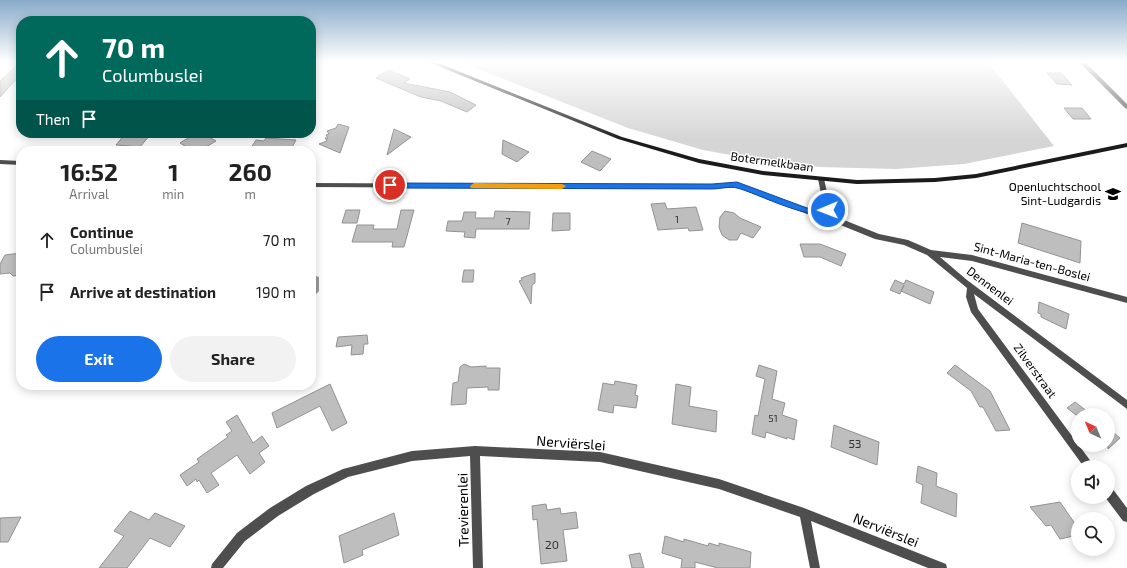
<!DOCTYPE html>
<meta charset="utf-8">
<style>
:root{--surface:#fff;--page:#f2f2f2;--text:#222;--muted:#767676;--accent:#1a73e8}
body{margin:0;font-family:"Exo 2",sans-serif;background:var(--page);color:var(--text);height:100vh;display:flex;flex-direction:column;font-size:15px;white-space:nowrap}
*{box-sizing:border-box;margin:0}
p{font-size:13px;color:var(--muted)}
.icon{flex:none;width:22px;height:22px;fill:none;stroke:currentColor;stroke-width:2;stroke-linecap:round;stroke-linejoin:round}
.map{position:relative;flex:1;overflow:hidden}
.side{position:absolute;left:16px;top:146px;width:300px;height:244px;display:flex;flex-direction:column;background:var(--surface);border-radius:16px;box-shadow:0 2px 10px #0003}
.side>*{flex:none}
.guide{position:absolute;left:16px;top:16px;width:300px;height:122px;border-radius:16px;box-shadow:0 2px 10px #0003;background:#00695c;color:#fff;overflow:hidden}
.needle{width:26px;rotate:316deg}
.tools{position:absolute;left:1071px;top:408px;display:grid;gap:8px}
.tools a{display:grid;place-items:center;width:44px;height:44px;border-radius:50%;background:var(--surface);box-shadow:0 2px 10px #0003;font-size:20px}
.pin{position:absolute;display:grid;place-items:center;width:34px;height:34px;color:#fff;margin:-17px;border:2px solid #fff;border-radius:50%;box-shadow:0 1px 4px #0007}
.me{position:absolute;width:44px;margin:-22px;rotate:269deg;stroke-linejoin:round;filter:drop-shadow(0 0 3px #0008)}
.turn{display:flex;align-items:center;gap:14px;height:84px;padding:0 20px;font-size:18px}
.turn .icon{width:52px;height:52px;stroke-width:2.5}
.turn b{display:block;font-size:28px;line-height:34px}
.then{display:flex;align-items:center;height:38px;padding:0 20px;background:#0003;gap:8px;font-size:15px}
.eta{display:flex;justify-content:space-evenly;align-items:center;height:68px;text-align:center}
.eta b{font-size:24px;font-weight:700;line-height:28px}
.action{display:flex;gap:8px;margin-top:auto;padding:8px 20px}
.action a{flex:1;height:46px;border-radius:24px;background:var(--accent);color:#fff;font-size:16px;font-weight:700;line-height:46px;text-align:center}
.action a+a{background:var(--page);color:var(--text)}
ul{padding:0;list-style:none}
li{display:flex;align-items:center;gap:12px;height:52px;padding:0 20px}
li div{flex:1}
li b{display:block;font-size:15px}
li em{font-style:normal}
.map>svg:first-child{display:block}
</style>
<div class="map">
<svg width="1127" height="568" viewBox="0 0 1127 568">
<rect width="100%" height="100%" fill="#fff"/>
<path fill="#d5d5d5" d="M458,61h529l67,85 -90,18 -68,5 -77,-2 -55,-6 -61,-11 -75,-22z"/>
<path fill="#9c9c9c" d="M311,274l8,3v14l-8,9z"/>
<g fill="#bebebe" stroke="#929292">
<path d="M21,61v13l-21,23v-16z"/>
<path d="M388,70l22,9 -6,4 46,9 26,13 -9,7 -26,-11 -20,-4 -45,-19z"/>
<path d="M1047,73h14l11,12 -15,-1z"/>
<path d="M1064,108h18l9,11h-18z"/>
<path d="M338,124l11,3 -9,26 -21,-9 8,-3 -2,-3h3l-2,-3 3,-1 -2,-3 9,-3z"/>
<path d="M394,129l17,8 -24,18z"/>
<path d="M196,133h6l14,8 -17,10h-6l-13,-8z"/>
<path d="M125,134l24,2 -9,11 -24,-2z"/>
<path d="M266,138l30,2 -6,11h-41l7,-11 8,1z"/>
<path d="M503,140l26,12 -12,10 -15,-8z"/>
<path d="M592,151l19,8 -11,12 -19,-9z"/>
<path d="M665,203l2,6 29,-2 7,23 -14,1 -1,-3 -30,2 -7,-26z"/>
<path d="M346,210h14l-3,13h-15z"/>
<path d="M401,210h13l-10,37h-12l1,-5h-41l5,-17h17l-1,4h24z"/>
<path d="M495,211l35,1 -1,17h-53l-1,9 -11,-1 1,-5 -19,-1 2,-10h14l2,-9h12l-1,6h19z"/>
<path d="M725,211l9,2 6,5 21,9 -8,11 -12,-5 -4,7h-8l-7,-5 -3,-8 1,-10z"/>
<path d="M553,213h17v17l-18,1z"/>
<path d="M1022,223l59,18 -1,22 -62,-20z"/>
<path d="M800,244h20l26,10 -5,12 -21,-9h-16z"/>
<path d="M21,253v22l-8,1 -3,-3 -10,1v-10l5,-9z"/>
<path d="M464,270h10l-1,12h-11z"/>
<path d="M535,273v10l-3,2 -1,19 -12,-23 3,-1 -1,-2z"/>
<path d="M895,280l9,4 2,-4 28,12 -4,12 -29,-13 3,-6 -4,9 -10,-4z"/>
<path d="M1039,302l30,12 -3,15 -25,-12v-3l-3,-1z"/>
<path d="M367,335l1,9h-4l-1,10 -12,1 1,-10 -16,2 2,-10z"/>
<path d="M464,364l7,3 15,-1v2h14l-1,22h-11v-3l-21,1 -1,16 -15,1 2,-22 5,-1 2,-15z"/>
<path d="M759,365l18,6 -5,28 13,4 -3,12 15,5 -3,20 -7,-3v2l-21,-7 -1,6 -13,-4 3,-19 3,1 7,-37 -9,-3z"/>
<path d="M955,365l35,26 20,39 -14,1 -13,-24h-3l-9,-16 -24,-18z"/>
<path d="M615,381l22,4 -2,10 3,1 -2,12 -22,-3 -1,8 -15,-3 5,-27 11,2z"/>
<path d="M330,384l17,39 -15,8 -12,-25 -43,22 -5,-15z"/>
<path d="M676,384l15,3 -2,19 28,5 -1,21 -44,-8z"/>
<path d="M1075,402l17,13h-16l-9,-7z"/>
<path d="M237,415l16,28 9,-7 7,10 -10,7 6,9 -15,12 -13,-19 -26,18 8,12 -12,8 -8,-13 -2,2 -1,-3 -9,7 -7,-11 19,-13 -2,-3 31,-22 -2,-2 6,-4 -6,-9z"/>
<path d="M834,425l45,17 -2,23 -46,-18z"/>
<path d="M1108,428l12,10 -12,11z"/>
<path d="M918,466l19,7 -1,13 21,8 -1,23 -35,-14 2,-18 -7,-3z"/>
<path d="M1060,502l18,26v7l-18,4 -9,-14 -5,1 -16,-19z"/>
<path d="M546,504l1,6 13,-2 1,6 15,-2 2,16 -15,2 4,31 -26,3 -4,-45 -4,1 -1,-14z"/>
<path d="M130,511l19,9 6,-7 30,13 -15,21 -20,-9 -23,30h-28l25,-32 -10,-5z"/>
<path d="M394,513l5,22 -37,15 1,5 -19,8 -5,-27z"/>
<path d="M21,517l-13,25h-8v-24z"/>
<path d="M665,536l19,6v-3l24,7 1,-3 10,3v-3l32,9 -1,16h-32l-23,-6v6h-14l1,-9 -20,-6z"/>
<path d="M640,553l4,15h-12l-3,-13z"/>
</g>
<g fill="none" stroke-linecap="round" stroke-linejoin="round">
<g fill="#4e4e4e" fill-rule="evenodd">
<path d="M1078,61h6l43,43v5l-2,-1z"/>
<path d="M0,160l21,1v4l-21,-1z"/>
<path d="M819,177h4l1,2 7,30 13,11 35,14 29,6 23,10 41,5 155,42v6l-155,-42 -32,-4 27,23 160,120v9l-153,-115 4,15 117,158h-11l-113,-155 -5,-15 1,-9 -40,-33 -23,-10 -29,-6 -37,-15 -12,-11 -19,1 -71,-27 -24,2 -401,-2v-4l401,2 25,-2 70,25h17l-6,-29z"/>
<path d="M475,446l125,6 119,27 85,29 142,56 1,4h-19l-117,-47 9,47h-10l-10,-51 -81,-28 -119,-27 -120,-6 3,112h-10l-3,-112 -58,5 -64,16 -34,17 -36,22 -33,25 -22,27h-12l1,-4 25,-31 33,-25 36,-22 37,-17 69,-18z"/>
<path d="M1108,487l4,1 15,20v14l-4,-1 -18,-24h3z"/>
</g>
<path fill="#1b1b1b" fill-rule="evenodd" d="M426,61h7l189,76 77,22 64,12 94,9 78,-2 41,-4 151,-31v4l-151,31 -41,4 -78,2 -94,-9 -64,-12 -81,-24z"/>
</g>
<linearGradient id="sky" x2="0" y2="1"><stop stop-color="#89aaca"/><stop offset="0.44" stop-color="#fff"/><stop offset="1" stop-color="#fff" stop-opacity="0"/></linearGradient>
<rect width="1127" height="140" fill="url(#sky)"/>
<path fill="#1a73e8" stroke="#114b97" d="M737,182l70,26h21l4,2c-13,16 -77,-18 -95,-22 -7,-2 -17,1 -25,1l-322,-1 -4,-3 4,-2 322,1z"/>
<path fill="#f59e0b" d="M474,183l88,1 4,2 -4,3 -91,-1 -1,-2z"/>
<defs>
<symbol id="school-bare" viewBox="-9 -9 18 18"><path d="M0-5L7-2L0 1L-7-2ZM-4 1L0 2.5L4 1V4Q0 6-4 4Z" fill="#000" stroke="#fff" stroke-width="2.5" paint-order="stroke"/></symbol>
</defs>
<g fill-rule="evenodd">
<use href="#school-bare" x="1102" y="183" width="22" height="22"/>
</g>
<g text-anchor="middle" stroke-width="3" stroke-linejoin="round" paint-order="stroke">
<g font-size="10" fill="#303030">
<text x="677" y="223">1</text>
<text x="508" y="225">7</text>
<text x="773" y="422">51</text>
</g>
<g font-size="12" fill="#000" stroke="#fff">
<text transform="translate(772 162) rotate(8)" y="4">Botermelkbaan</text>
<text transform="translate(1032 262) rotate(15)" y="4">Sint-Maria-ten-Boslei</text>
<text transform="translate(990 286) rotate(37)" y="4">Dennenlei</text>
<text transform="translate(1035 371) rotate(54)" y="4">Zilverstraat</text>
</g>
<g font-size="12" fill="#000" stroke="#fff" text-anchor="end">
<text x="1101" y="191">Openluchtschool<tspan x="1101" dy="14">Sint-Ludgardis</tspan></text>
</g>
<g font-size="12" fill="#303030">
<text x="855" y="448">53</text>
<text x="552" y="549">20</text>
</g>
<g font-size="14" fill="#000" stroke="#fff">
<text transform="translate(571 443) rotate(4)" y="5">Nerviërslei</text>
<text transform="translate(463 510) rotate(-91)" y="5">Trevierenlei</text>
<text transform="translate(886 530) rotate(22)" y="5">Nerviërslei</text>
</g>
</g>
</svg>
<div class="tools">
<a><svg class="needle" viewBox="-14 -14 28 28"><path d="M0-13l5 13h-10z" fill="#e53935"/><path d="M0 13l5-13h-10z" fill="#767676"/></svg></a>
<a><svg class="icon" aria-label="sound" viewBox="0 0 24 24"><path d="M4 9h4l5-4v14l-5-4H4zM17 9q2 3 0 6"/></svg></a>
<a><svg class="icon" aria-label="search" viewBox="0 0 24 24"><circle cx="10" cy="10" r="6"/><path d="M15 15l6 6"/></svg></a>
</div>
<div class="pin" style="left:390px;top:185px;background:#d93025"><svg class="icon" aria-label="arrive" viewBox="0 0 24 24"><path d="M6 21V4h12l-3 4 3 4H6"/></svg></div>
<svg class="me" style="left:828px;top:210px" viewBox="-20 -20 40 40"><circle r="17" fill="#1a73e8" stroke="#fff" stroke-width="3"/><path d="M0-11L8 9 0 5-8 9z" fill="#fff"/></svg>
<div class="guide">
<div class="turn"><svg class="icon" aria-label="ahead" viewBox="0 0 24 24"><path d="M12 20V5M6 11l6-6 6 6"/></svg><div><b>70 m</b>Columbuslei</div></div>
<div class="then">Then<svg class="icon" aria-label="arrive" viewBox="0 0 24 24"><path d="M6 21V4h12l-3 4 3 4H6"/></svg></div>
</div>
<section class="side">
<div class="eta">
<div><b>16:52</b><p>Arrival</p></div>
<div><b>1</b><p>min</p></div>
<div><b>260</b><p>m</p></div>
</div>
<ul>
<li><svg class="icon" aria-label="ahead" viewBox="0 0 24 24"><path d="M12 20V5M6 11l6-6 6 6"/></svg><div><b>Continue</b><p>Columbuslei</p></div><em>70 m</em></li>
<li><svg class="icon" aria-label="arrive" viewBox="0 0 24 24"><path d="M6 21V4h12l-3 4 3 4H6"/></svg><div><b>Arrive at destination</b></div><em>190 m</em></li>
</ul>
<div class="action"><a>Exit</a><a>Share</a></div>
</section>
</div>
